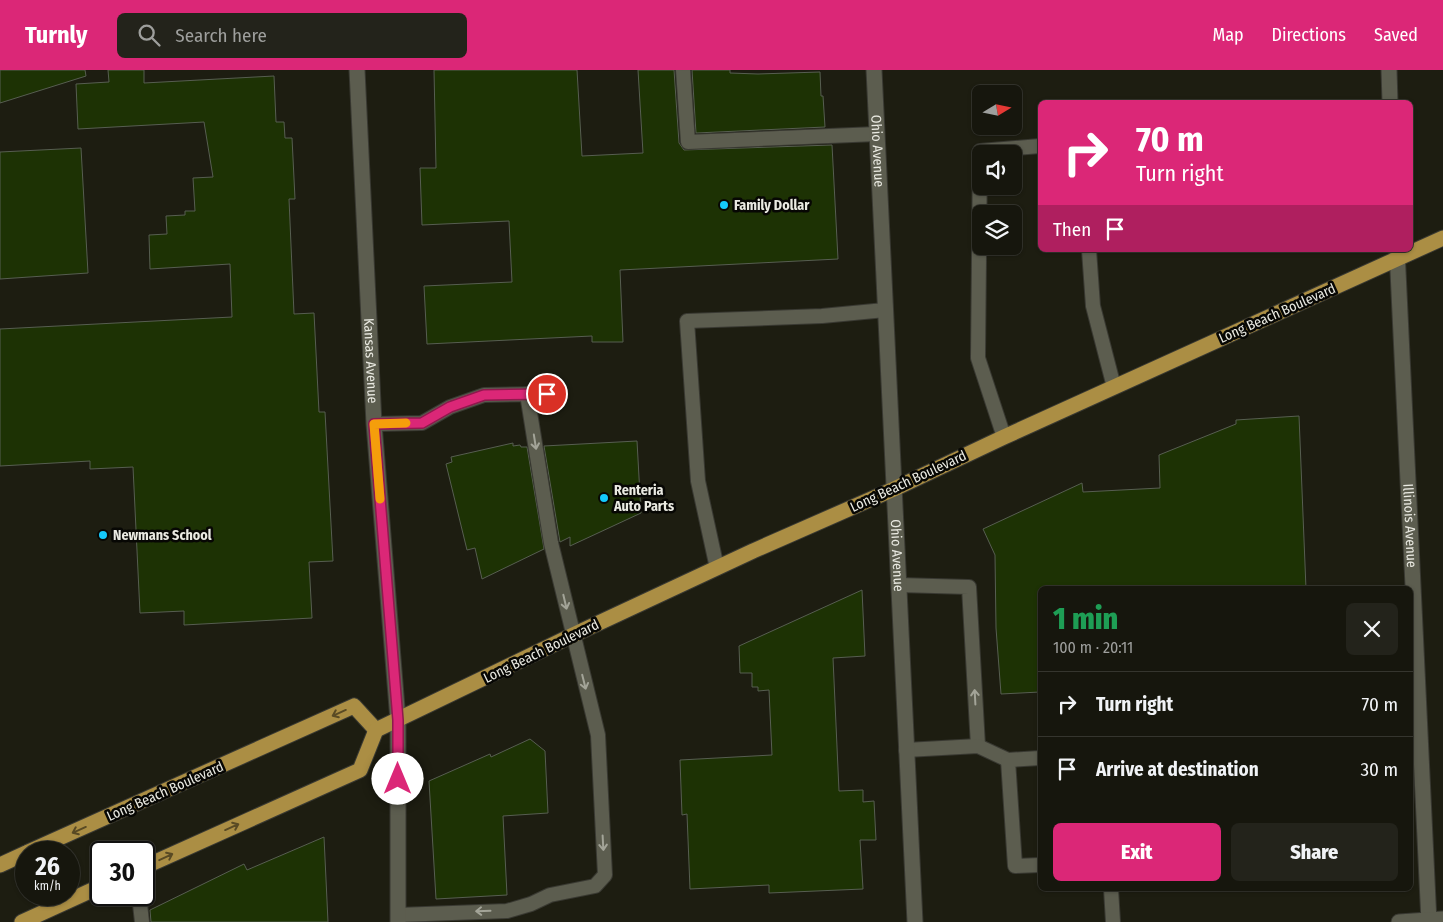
<!DOCTYPE html>
<meta charset="utf-8">
<style>
:root{--surface:#16160d;--page:#23231b;--text:#f1f3f6;--muted:#9e9f9d;--line:#35352e;--accent:#db2777}
body{margin:0;font-family:"Fira Sans Condensed",sans-serif;background:var(--page);color:var(--text);height:100vh;display:flex;flex-direction:column;font-size:19px;white-space:nowrap}
*{box-sizing:border-box;margin:0}
p{font-size:16px;color:var(--muted)}
.icon{flex:none;width:28px;height:28px;fill:none;stroke:currentColor;stroke-width:2;stroke-linecap:round;stroke-linejoin:round}
.map{position:relative;flex:1;overflow:hidden}
.panel{position:absolute;left:1038px;top:516px;width:375px;height:305px;display:flex;flex-direction:column;background:var(--surface);border-radius:8px;box-shadow:0 1px 4px #0004,0 0 0 1px var(--line)}
.panel>*{flex:none}
.hud{position:absolute;left:1038px;top:30px;width:375px;height:152px;border-radius:8px;box-shadow:0 1px 4px #0004,0 0 0 1px var(--line);background:#db2777;color:#fff;overflow:hidden}
.needle{width:32px;rotate:80deg}
.fabs{position:absolute;left:972px;top:15px;display:grid;gap:10px}
.fabs a{display:grid;place-items:center;width:50px;height:50px;border-radius:8px;background:var(--surface);box-shadow:0 1px 4px #0004,0 0 0 1px var(--line);font-size:25px}
.speed{position:absolute;left:15px;top:771px;display:flex;gap:10px;font-size:25px;font-weight:700;text-align:center}
.speed>*{display:grid;place-content:center;width:65px;height:65px;border-radius:50%;background:var(--surface);box-shadow:0 1px 4px #0004,0 0 0 1px var(--line);line-height:1}
.speed small{font-size:12px;font-weight:400}
.speed .limit{border:2px solid #111;border-radius:8px;background:#fff;color:#111}
.pin{position:absolute;display:grid;place-items:center;width:42px;height:42px;color:#fff;margin:-21px;border:2px solid #fff;border-radius:50%;box-shadow:0 1px 5px #0007}
.me{position:absolute;width:55px;margin:-28px;rotate:0deg;stroke-linejoin:round;filter:drop-shadow(0 0 4px #0008)}
.turn{display:flex;align-items:center;gap:18px;height:105px;padding:0 15px;font-size:22px}
.turn .icon{width:65px;height:65px;stroke-width:2.5}
.turn b{display:block;font-size:35px;line-height:42px}
.then{display:flex;align-items:center;height:48px;padding:0 15px;background:#0003;gap:10px;font-size:19px}
.round{display:grid;place-items:center;flex:none;width:52px;height:52px;border-radius:8px;background:var(--page)}
.headline{display:flex;align-items:center;justify-content:space-between;height:85px;padding:0 15px}
h1{font-size:30px;font-weight:800;line-height:38px;color:#1e9e55}
.action{display:flex;gap:10px;margin-top:auto;padding:10px 15px}
.action a{flex:1;height:58px;border-radius:8px;background:var(--accent);color:#fff;font-size:20px;font-weight:800;line-height:58px;text-align:center}
.action a+a{background:var(--page);color:var(--text)}
ul{padding:0;list-style:none}
li{display:flex;align-items:center;gap:15px;height:65px;padding:0 15px;border-top:1px solid var(--line)}
li div{flex:1}
li b{display:block;font-size:19px}
li em{font-style:normal}
header{display:flex;align-items:center;gap:30px;box-sizing:border-box;height:70px;padding:0 25px;background:var(--accent);color:#fff}
header strong{font-size:24px}
nav{display:flex;gap:28px;margin-inline-start:auto;font-size:18px}
.search{width:350px;height:45px;background:var(--page);display:flex;align-items:center;gap:12px;box-sizing:border-box;padding:0 18px;border-radius:8px;color:var(--muted);font-size:19px}
.map>svg:first-child{display:block}
</style>
<header>
<strong>Turnly</strong>
<div class="search"><svg class="icon" aria-label="search" viewBox="0 0 24 24"><circle cx="10" cy="10" r="6"/><path d="M15 15l6 6"/></svg>Search here</div>
<nav><a>Map</a><a>Directions</a><a>Saved</a></nav>
</header>
<div class="map">
<svg width="1443" height="852" viewBox="0 0 1443 852">
<rect width="100%" height="100%" fill="#1d1d11"/>
<g fill="#1d3204" stroke="#575e51">
<path d="M0,0h85l1,6 -86,27z"/>
<path d="M108,0h36v13l130,-7 2,46h8l1,16h7l3,61h-6l5,115 20,-1 5,99h6l8,149 -24,1 3,56 -128,7v-14l-44,2 -7,-146 -43,2v-8l-90,5v-137l232,-12 -2,-53 -80,5 -1,-34 18,-1 -1,-18 19,-1v-4h10l-2,-33 20,-1 -9,-55 -126,7 -2,-45 33,-2z"/>
<path d="M434,0h143l5,86 61,-3 -5,-83h36l5,73 5,7 148,-5 6,114 -218,11 3,72h-31v-6l-165,8 -3,-58 88,-4 -3,-61 -87,4 -2,-57h16z"/>
<path d="M692,0h38v3l28,1 62,-2 1,24h2l2,31 -129,6z"/>
<path d="M81,78l7,125 -88,6v-127z"/>
<path d="M1299,346l7,173h-266v103l-39,2 -5,-66 -1,-73 -12,-26 99,-46 1,9 77,-4 -1,-33 77,-31v-4z"/>
<path d="M637,371l4,72 -71,33v-9l-10,5 -16,-96z"/>
<path d="M513,373v3l7,-1 1,2h6l17,102 -62,30 -7,-31 -8,2 -21,-86 6,-2 -1,-5z"/>
<path d="M862,520l3,66 -32,2 6,133 24,-1v12l11,-1 2,39h-16l3,49 -94,4v-8l-79,4 -3,-75 -5,1 -2,-55 92,-5 -3,-65 -11,1v-4h-6v-14h-12l-1,-27z"/>
<path d="M530,669l15,12 3,62 -45,3 4,79 -71,4 -7,-118 61,-27 1,3z"/>
<path d="M324,767l4,85h-177l-1,-12 94,-46 3,6z"/>
</g>
<g fill="none" stroke-linecap="round" stroke-linejoin="round">
<defs>
<g id="lane">
<path d="M683,0l5,72 189,-8"/>
<path d="M1089,180l4,56 21,81"/>
<path d="M374,354l48,-1 28,-16 34,-12 63,-1"/>
<path d="M1004,367l-26,-79 2,-207 60,-5"/>
<path d="M717,498l-19,-87 -11,-160 135,-5 63,-6"/>
<path d="M899,515l70,2 9,159"/>
<path d="M906,680l72,-4 30,14"/>
<path d="M1040,688l-32,2 7,106 25,-1"/>
<path d="M1111,819l2,33"/>
<path d="M139,825l3,27"/>
<path d="M398,845l109,-4 24,-7 19,-9 45,-9 10,-11 -7,-140 -47,-192 -24,-149"/>
</g>
<g id="street">
<path id="s1" d="M357,0l17,354 24,296v202"/>
<path id="s2" d="M874,0l41,852"/>
<path d="M1389,0l1,32"/>
<path id="s3" d="M1397,180l32,672"/>
<path d="M1399,852l44,-3"/>
</g>
<g id="primary">
<path d="M28,782l326,-146 22,24"/>
<path d="M0,795l26,-12"/>
<path d="M144,797l216,-97 16,-40 197,-95 180,-84 141,-62 110,-52 439,-199"/>
<path d="M22,852l79,-36"/>
</g>
</defs>
<use href="#lane" stroke="#393932" stroke-width="16"/>
<use href="#street" stroke="#393932" stroke-width="17"/>
<use href="#primary" stroke="#393932" stroke-width="17"/>
<use href="#lane" stroke="#5c5d4f" stroke-width="14"/>
<use href="#street" stroke="#5c5d4f" stroke-width="15"/>
<use href="#primary" stroke="#ab8e44" stroke-width="15"/>
</g>
<defs><path id="oneway-shaft" d="M-6 0H5M1.5-3L5.5 0L1.5 3" fill="none" stroke-width="1.6" stroke-linecap="round" stroke-linejoin="round" transform="scale(1.25)"/></defs>
<g stroke="#a3a498">
<use href="#oneway-shaft" transform="translate(535 372) rotate(81)"/>
<use href="#oneway-shaft" transform="translate(565 532) rotate(77)"/>
<use href="#oneway-shaft" transform="translate(584 612) rotate(76)"/>
<use href="#oneway-shaft" transform="translate(975 627) rotate(-93)"/>
<use href="#oneway-shaft" transform="translate(603 773) rotate(87)"/>
<use href="#oneway-shaft" transform="translate(483 841) rotate(178)"/>
</g>
<g stroke="#594a24">
<use href="#oneway-shaft" transform="translate(339 643) rotate(156)"/>
<use href="#oneway-shaft" transform="translate(232 757) rotate(-24)"/>
<use href="#oneway-shaft" transform="translate(79 760) rotate(156)"/>
<use href="#oneway-shaft" transform="translate(166 787) rotate(-25)"/>
</g>
<g fill="none" stroke-linecap="round" stroke-linejoin="round">
<defs>
<path id="route" d="M398,709v-59l-24,-296 48,-1 28,-16 34,-12 63,-1"/>
</defs>
<use href="#route" stroke="#8e194d" stroke-width="12"/>
<use href="#route" stroke="#db2777" stroke-width="9"/>
<path stroke="#f59e0b" stroke-width="9" d="M380,429l-6,-75 32,-1"/>
</g>
<g fill="#14cafb" stroke="#070704" stroke-width="2">
<circle cx="724" cy="135" r="5"/>
<circle cx="604" cy="428" r="5"/>
<circle cx="103" cy="465" r="5"/>
</g>
<g text-anchor="middle" stroke-width="5" stroke-linejoin="round" paint-order="stroke">
<g font-size="14" fill="#eaeae2" stroke="#070704">
<text dy="5" stroke="none"><textPath href="#s2" startOffset="81">Ohio Avenue</textPath></text>
<text transform="translate(1277 243) rotate(-24)" y="5">Long Beach Boulevard</text>
<text dy="5" stroke="none"><textPath href="#s1" startOffset="291">Kansas Avenue</textPath></text>
<text transform="translate(908 411) rotate(-25)" y="5">Long Beach Boulevard</text>
<text dy="5" stroke="none"><textPath href="#s3" startOffset="276">Illinois Avenue</textPath></text>
<text dy="5" stroke="none"><textPath href="#s2" startOffset="486">Ohio Avenue</textPath></text>
<text transform="translate(541 581) rotate(-26)" y="5">Long Beach Boulevard</text>
<text transform="translate(165 721) rotate(-24)" y="5">Long Beach Boulevard</text>
</g>
<g font-size="14" font-weight="bold" fill="#eaeae2" stroke="#070704" text-anchor="start">
<text x="734" y="140">Family Dollar</text>
<text x="614" y="425">Renteria<tspan x="614" dy="16">Auto Parts</tspan></text>
<text x="113" y="470">Newmans School</text>
</g>
</g>
</svg>
<div class="fabs">
<a><svg class="needle" viewBox="-14 -14 28 28"><path d="M0-13l5 13h-10z" fill="#e53935"/><path d="M0 13l5-13h-10z" fill="#9e9f9d"/></svg></a>
<a><svg class="icon" aria-label="sound" viewBox="0 0 24 24"><path d="M4 9h4l5-4v14l-5-4H4zM17 9q2 3 0 6"/></svg></a>
<a><svg class="icon" aria-label="layers" viewBox="0 0 24 24"><path d="M12 4l9 5-9 5-9-5zM3 14l9 5 9-5"/></svg></a>
</div>
<div class="speed"><div>26<small>km/h</small></div><div class="limit">30</div></div>
<div class="pin" style="left:547px;top:324px;background:#d93025"><svg class="icon" aria-label="arrive" viewBox="0 0 24 24"><path d="M6 21V4h12l-3 4 3 4H6"/></svg></div>
<svg class="me" style="left:398px;top:709px" viewBox="-20 -20 40 40"><circle r="19" fill="#fff"/><path d="M0-13L10 11 0 6-10 11z" fill="#db2777"/></svg>
<div class="hud">
<div class="turn"><svg class="icon" aria-label="right" viewBox="0 0 24 24"><path d="M7 20v-9h11M14 6l5 5-5 5"/></svg><div><b>70 m</b>Turn right</div></div>
<div class="then">Then<svg class="icon" aria-label="arrive" viewBox="0 0 24 24"><path d="M6 21V4h12l-3 4 3 4H6"/></svg></div>
</div>
<section class="panel">
<div class="headline"><div><h1>1 min</h1><p>100 m · 20:11</p></div><a class="round"><svg class="icon" aria-label="close" viewBox="0 0 24 24"><path d="M6 6l12 12M18 6L6 18"/></svg></a></div>
<ul>
<li><svg class="icon" aria-label="right" viewBox="0 0 24 24"><path d="M7 20v-9h11M14 6l5 5-5 5"/></svg><div><b>Turn right</b></div><em>70 m</em></li>
<li><svg class="icon" aria-label="arrive" viewBox="0 0 24 24"><path d="M6 21V4h12l-3 4 3 4H6"/></svg><div><b>Arrive at destination</b></div><em>30 m</em></li>
</ul>
<div class="action"><a>Exit</a><a>Share</a></div>
</section>
</div>
